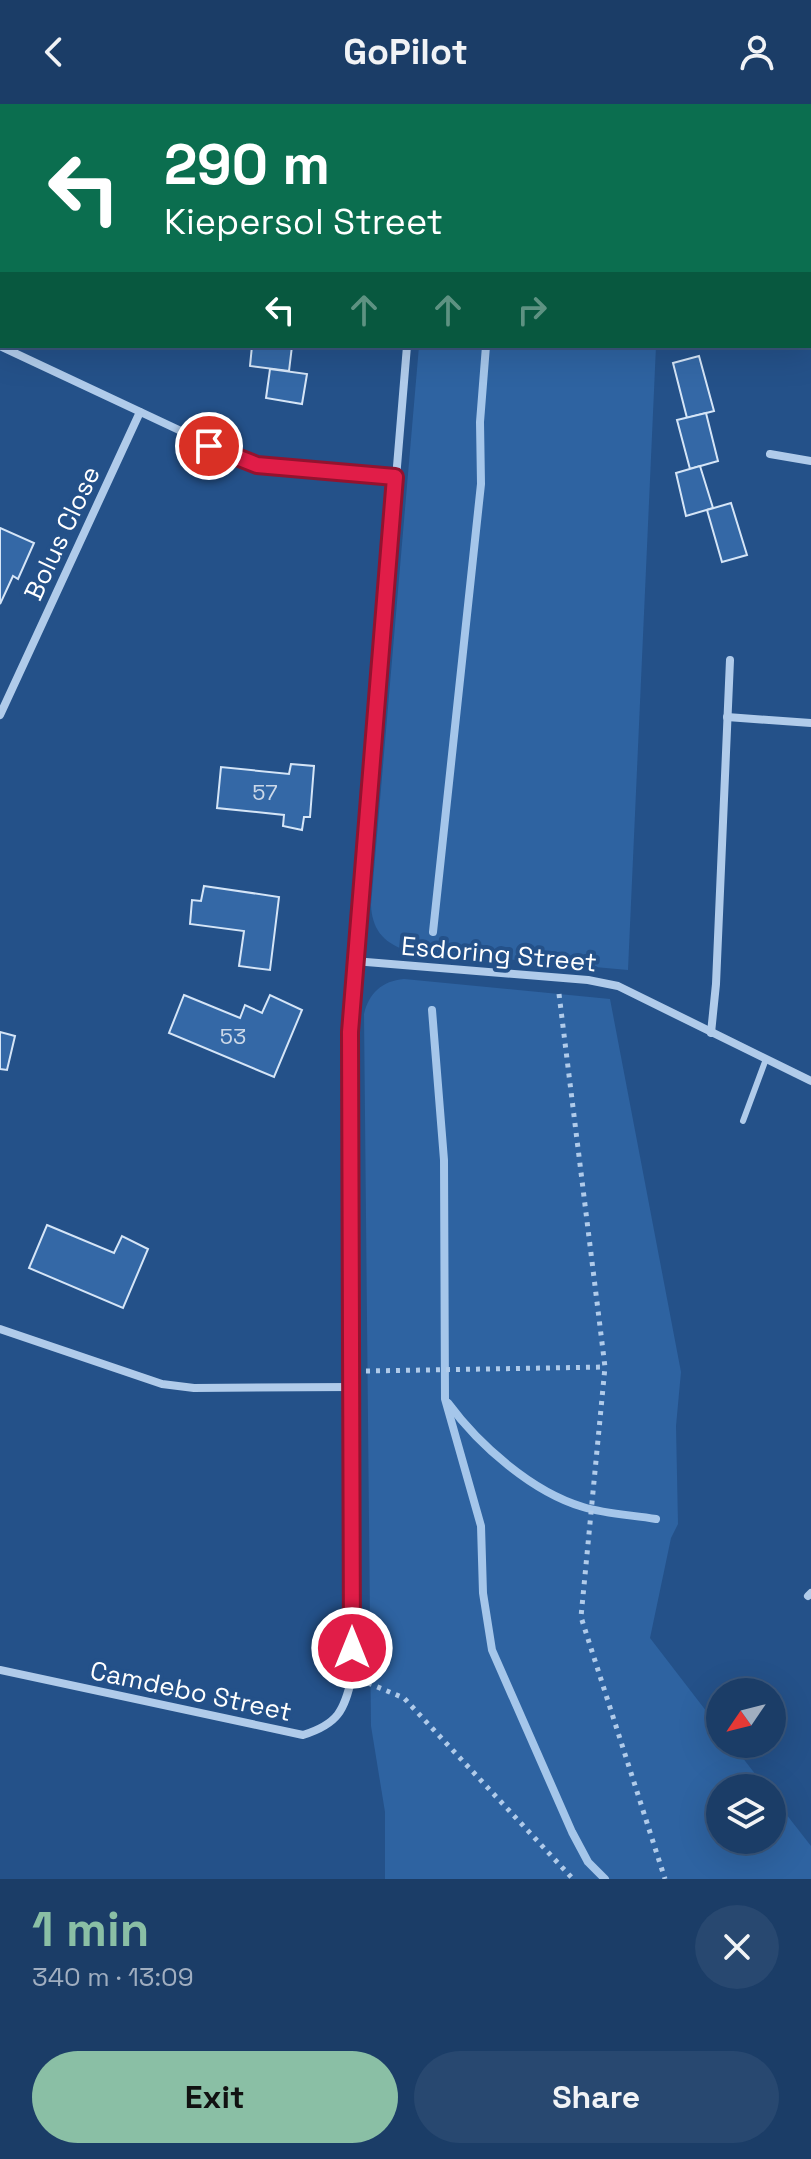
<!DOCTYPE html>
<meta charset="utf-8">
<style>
:root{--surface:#1b3d67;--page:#284870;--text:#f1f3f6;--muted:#a0aec0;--line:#39567b;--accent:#8abfa5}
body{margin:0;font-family:"Space Grotesk",sans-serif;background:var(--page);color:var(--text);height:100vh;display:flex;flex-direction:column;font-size:30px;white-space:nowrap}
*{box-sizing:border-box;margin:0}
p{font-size:26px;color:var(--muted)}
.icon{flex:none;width:44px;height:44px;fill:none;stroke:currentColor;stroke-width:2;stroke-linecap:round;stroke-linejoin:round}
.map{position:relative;height:1775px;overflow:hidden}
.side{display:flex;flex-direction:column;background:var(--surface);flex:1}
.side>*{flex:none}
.hud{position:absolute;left:0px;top:0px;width:812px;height:244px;box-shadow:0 8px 32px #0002,0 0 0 2px var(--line);background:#0b6e4f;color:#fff;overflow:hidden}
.needle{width:52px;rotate:235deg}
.tools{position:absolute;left:706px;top:1574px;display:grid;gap:16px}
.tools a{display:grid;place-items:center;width:80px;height:80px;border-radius:50%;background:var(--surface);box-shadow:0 8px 32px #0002,0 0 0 2px var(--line);font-size:40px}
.pin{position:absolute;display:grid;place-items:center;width:68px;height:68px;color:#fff;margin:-34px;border:4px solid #fff;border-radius:50%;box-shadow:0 2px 8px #0007}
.me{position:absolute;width:88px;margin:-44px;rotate:0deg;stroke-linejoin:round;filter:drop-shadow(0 0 6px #0008)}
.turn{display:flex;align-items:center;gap:28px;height:168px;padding:0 32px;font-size:36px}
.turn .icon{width:104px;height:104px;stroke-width:2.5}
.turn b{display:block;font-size:56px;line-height:68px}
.lanes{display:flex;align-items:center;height:76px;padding:0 32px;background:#0003;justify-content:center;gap:40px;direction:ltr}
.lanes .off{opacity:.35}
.round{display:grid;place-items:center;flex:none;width:84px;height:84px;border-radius:42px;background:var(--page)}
.summary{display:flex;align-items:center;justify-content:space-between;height:136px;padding:0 32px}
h1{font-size:48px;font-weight:700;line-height:60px;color:var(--accent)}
.primary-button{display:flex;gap:16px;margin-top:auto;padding:16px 32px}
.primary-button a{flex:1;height:92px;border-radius:48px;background:var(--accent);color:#111;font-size:32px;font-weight:700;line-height:92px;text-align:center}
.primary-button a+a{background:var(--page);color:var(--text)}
header{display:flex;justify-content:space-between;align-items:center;height:104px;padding:0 32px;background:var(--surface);font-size:36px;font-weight:700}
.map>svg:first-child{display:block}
</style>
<header><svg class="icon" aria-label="back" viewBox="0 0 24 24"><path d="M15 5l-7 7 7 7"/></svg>GoPilot<svg class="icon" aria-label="person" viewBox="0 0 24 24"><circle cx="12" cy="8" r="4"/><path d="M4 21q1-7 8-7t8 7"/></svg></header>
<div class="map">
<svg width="811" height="1775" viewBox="0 0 811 1775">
<rect width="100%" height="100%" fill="#245189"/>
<g fill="#2e63a1">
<path d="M419,242h237l-28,624 -223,-20c-23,-8 -33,-22 -34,-45z"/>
<path d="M404,875l206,20 71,373 -5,54 2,98 -7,14 -21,100 70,91v15h12l34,44h-46v52h52v-44l39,50v33h-426v-67l-14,-86 -7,-712c5,-21 18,-33 40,-35z"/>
</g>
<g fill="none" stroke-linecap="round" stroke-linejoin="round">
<g stroke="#a5c6ea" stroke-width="8">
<path d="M519,2v-2"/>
<path d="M433,828l48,-448 -1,-62 6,-76"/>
<path d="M432,906l12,150 1,239 36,127 2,67 9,57 80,182 16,30 17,17"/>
<path d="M448,1299c31,42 84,89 135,104 23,7 49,8 73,12"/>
</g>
</g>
<g fill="#3468a6" stroke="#d5e5f7" stroke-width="2">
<path d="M252,242h40l-3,25 -39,-5z"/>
<path d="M699,252l15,55 -27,7 -14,-55z"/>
<path d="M270,265l37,5 -5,30 -36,-6z"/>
<path d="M706,309l12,48 -28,8 -13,-49z"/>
<path d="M700,362l13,42 -27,8 -10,-43z"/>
<path d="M731,399l16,52 -25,7 -15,-52z"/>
<path d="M0,424l34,15 -16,36 -5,-3 -13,28z"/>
<path d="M291,660l23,2 -4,51h-6l-2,13 -19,-4 1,-11 -67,-7 4,-41 68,7z"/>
<path d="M204,782l75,11 -9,73 -31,-4 5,-35 -54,-7 2,-24 9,1z"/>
<path d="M184,891l56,23 5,-13 17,8 8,-18 32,15 -28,67 -105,-44z"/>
<path d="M0,928l15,4 -8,34 -7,-1z"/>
<path d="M47,1121l67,28 8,-17 26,13 -25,59 -94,-40z"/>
</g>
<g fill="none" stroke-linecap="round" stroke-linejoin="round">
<g stroke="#b0cbea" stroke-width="5" stroke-dasharray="4 6" stroke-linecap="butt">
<path d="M559,890l46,373 -24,250 84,262"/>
<path d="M366,1267l239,-4"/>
<path d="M368,1579l36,15 169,181"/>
</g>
<path stroke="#b0cbea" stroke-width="6" d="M743,1017l23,-62"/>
<g stroke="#b0cbea" stroke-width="8">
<path d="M40,0l1,2"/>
<path d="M374,0l4,2"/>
<path d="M810,101l1,-2"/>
<path d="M0,242l245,115 25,6 125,10"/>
<path d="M770,350l41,7"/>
<path d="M0,611l140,-303"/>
<path d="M727,613l84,6"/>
<path d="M354,857l234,19 30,6 193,95"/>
<path d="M711,929l5,-49 14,-324"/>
<path d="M0,1225l162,55 32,4 157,-1"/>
<path d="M808,1492l3,-3"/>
<path d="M0,1566l303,65c35,-11 41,-24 49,-58l-2,-645 57,-686"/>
</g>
</g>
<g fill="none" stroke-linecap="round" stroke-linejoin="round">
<defs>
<path id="route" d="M209,342l48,19 138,12 -45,555 2,616"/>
</defs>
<use href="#route" stroke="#92132f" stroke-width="20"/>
<use href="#route" stroke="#e11d48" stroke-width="14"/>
</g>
<g text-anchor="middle" stroke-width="8" stroke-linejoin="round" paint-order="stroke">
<g font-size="22" fill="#ccd9e9">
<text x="265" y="696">57</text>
<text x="233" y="940">53</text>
</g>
<g font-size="26" fill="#fff" stroke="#245189">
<text transform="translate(62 429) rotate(-65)" y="9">Bolus Close</text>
<text transform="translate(499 850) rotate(5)" y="9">Esdoring Street</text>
<text transform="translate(191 1587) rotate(12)" y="9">Camdebo Street</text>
</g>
</g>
</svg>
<div class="tools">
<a><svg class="needle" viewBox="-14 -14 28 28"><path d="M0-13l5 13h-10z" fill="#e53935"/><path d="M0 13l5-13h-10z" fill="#a0aec0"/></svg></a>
<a><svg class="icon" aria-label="layers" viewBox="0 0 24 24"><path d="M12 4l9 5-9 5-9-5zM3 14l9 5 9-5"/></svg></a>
</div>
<div class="pin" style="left:209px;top:342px;background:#d93025"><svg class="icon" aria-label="arrive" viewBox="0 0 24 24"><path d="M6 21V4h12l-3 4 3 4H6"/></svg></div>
<svg class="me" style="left:352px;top:1544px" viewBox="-20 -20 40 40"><circle r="17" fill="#e11d48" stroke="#fff" stroke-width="3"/><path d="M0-11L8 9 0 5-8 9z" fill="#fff"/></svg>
<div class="hud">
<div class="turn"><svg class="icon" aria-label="left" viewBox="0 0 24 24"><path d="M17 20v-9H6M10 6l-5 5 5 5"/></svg><div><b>290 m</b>Kiepersol Street</div></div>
<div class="lanes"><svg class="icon" aria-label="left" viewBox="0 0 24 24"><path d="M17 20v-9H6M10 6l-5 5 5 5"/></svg><svg class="icon off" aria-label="ahead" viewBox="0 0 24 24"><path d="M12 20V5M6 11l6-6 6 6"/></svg><svg class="icon off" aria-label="ahead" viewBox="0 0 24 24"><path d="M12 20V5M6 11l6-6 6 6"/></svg><svg class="icon off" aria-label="right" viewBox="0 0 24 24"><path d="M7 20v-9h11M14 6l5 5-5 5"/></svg></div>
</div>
</div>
<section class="side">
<div class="summary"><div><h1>1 min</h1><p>340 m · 13:09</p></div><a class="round"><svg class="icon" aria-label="close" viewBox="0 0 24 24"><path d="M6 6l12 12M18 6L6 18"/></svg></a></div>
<div class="primary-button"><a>Exit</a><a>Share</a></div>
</section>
